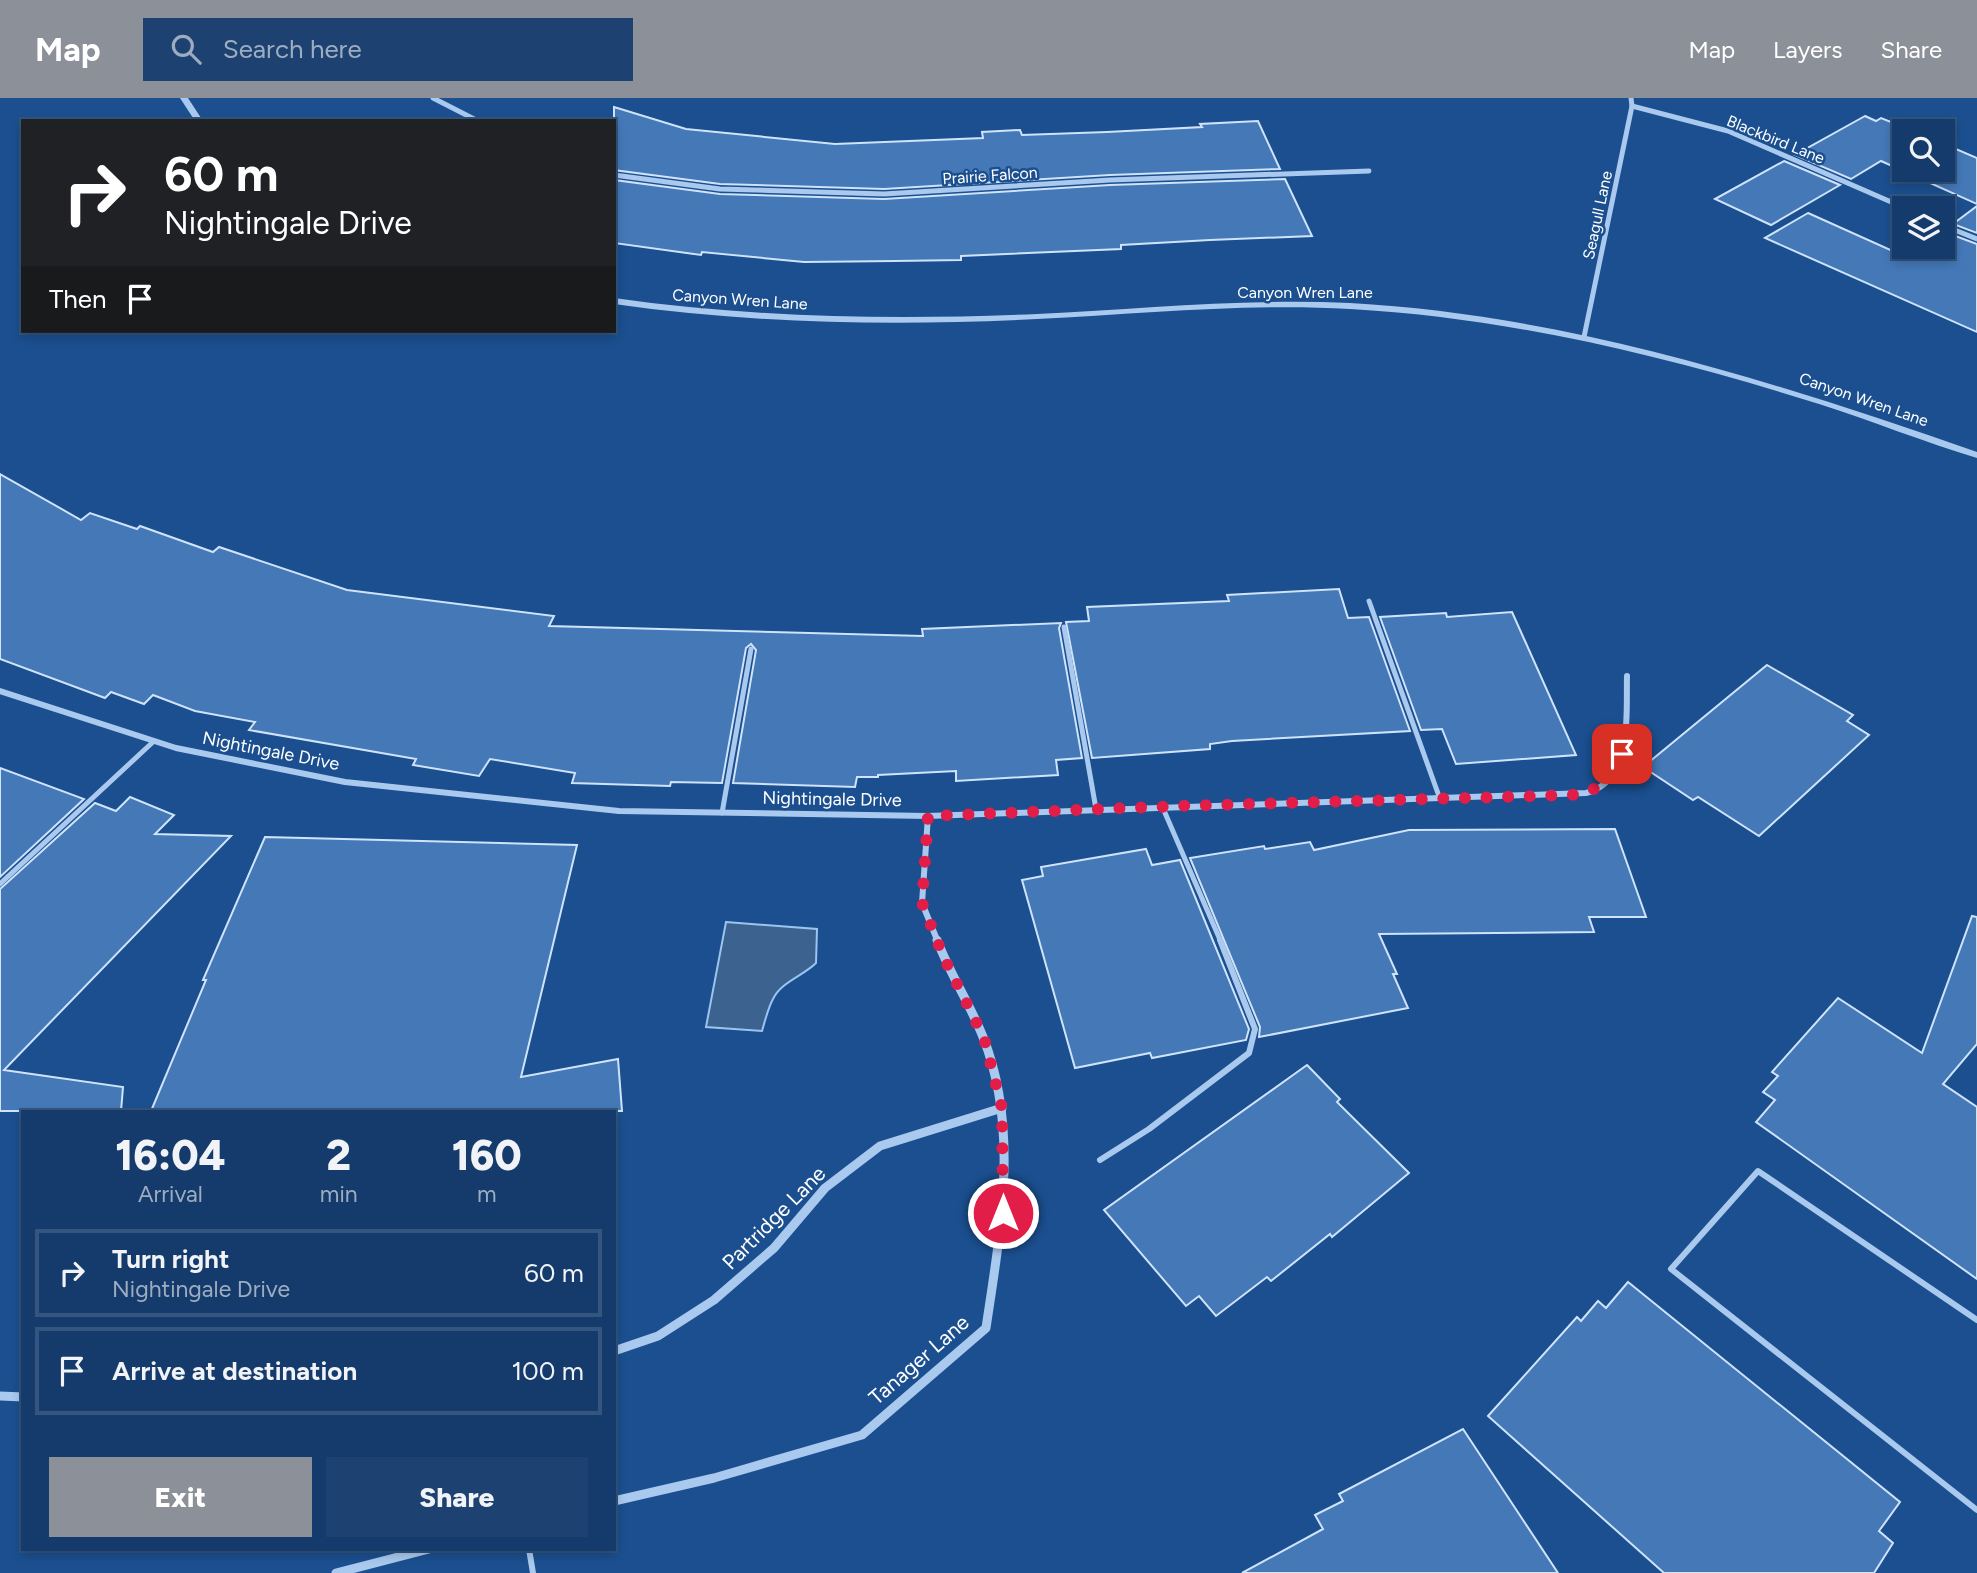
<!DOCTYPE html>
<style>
:root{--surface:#143b6b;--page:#1d4271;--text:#f1f3f6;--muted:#9dadc1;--line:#33557e;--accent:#8c9099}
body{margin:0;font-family:Figtree,sans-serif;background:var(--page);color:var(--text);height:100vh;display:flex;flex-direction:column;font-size:26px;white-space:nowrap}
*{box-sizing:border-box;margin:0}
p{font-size:23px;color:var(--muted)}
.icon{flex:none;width:38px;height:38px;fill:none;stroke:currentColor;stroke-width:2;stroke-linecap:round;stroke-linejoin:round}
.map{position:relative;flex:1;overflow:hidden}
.side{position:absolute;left:21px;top:1012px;width:595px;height:441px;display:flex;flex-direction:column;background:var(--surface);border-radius:0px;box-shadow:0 4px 10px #0003,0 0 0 2px var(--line)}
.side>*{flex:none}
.hud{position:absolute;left:21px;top:21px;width:595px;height:214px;border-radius:0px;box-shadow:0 4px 10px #0003,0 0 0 2px var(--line);background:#202124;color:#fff;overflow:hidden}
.tools{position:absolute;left:1892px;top:21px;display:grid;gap:14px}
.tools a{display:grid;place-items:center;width:63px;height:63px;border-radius:0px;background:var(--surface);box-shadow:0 4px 10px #0003,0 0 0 2px var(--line);font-size:35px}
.pin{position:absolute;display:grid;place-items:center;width:60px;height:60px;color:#fff;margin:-30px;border-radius:14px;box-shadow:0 4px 10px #0006}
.me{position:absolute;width:77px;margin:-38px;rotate:0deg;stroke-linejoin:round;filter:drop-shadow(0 0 5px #0008)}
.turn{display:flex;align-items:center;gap:24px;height:147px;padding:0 28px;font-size:32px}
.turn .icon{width:91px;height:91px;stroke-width:2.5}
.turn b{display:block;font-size:49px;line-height:60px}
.then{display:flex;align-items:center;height:66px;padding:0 28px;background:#0003;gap:14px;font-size:26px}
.eta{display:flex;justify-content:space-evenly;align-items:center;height:119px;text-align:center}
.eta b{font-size:42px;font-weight:800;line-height:49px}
.action{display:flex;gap:14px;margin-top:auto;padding:14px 28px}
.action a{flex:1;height:80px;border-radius:0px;background:var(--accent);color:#fff;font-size:28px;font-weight:800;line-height:80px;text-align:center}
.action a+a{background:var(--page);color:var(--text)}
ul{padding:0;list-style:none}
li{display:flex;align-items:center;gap:21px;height:88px;margin:0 14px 10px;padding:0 14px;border:4px solid var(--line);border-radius:0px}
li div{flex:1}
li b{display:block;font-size:26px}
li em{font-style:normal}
header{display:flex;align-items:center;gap:42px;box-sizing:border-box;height:98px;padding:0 35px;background:var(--accent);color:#fff}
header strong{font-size:33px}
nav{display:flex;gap:38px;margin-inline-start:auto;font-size:24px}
.search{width:490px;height:63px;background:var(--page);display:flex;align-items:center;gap:18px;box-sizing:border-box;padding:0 24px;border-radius:0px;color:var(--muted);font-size:26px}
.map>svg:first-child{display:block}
</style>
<header>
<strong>Map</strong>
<div class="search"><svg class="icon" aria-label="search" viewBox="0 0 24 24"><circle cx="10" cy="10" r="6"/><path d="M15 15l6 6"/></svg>Search here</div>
<nav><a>Map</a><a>Layers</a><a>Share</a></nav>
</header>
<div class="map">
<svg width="1977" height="1475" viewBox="0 0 1977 1475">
<rect width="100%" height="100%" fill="#1b4f8f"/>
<path fill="#3c6290" stroke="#9cc4f0" stroke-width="2" d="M726,824l91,7 -1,34c-13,13 -35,19 -43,36 -5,9 -8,22 -11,32l-56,-4z"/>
<g fill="#4478b7" stroke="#cfe3fa" stroke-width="2">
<path d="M614,9l72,22 149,15 148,-6 -1,-6 38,-2 2,5 85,-3 95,-5 -2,-3 58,-3 22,48 -170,6 -226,14 -164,-5 -106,-14z"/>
<path d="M1865,18l11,5 5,-3 33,13h-10v39h38v-27l35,15v46l-96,-43 -30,18 -56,-24z"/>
<path d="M1784,63l56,24 -69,40 -56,-26z"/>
<path d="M1285,81l27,57 -102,4 -89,5v4l-160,7v4l-66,1 -91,1 -102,-10 -1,3 -87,-12v-63l106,14 164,5 226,-14z"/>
<path d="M1977,108v27l-24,-9z"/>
<path d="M1808,115l98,44 14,-10h22v-16l35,13v88l-212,-94z"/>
<path d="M0,376l81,46 9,-7 47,16 3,-3 73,26 6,-5 128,43 207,26 -5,10 374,10 -1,-7 139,-6 -2,5 23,130 -26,2 2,15 -102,6v-10l-78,4v2h-21l-2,10 -122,-4 23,-133 -5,-6 -5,4 -24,135 -51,-1 -1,4 -98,-3 3,-10 -85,-14 -11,17 -66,-11 3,-6 -167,-29 6,-8 -60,-11 -42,-16 -9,9 -33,-12 -6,6 -105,-39z"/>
<path d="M1339,491l9,29 21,-1 41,114 -178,10 -22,3v5l-118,9 -26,-136 23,-1 -2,-14 142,-6 -2,-6z"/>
<path d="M1512,514l64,143 -120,9 -14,-35 -21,1 -41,-113 66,-4 1,4z"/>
<path d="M1767,567l86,50 -6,6 22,14 -110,101 -61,-39 -5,3 -50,-33z"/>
<path d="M0,670l84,31 -84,78z"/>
<path d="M130,699l44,18 -19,19 76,2 -227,234 119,17 -2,24h-121v-222l95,-86 21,8z"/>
<path d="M1615,731l31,88h-57l5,15 -215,2 18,40h-4l15,34 -149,29 1,-10 -70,-169 74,-12 1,3 45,-7 4,8 95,-20z"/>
<path d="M265,739l312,8 -56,232 97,-18 4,52h-471l55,-131h-3z"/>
<path d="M1146,751l6,16 28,-5 69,169 -3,11 -94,18 -2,-5 -75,15 -53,-188 21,-4 -2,-9z"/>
<path d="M1972,818l5,1v127l-34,40 34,23v172l-221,-157 19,-22 -12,-8 15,-16 -6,-4 66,-74 84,55z"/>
<path d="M1307,967l33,34 -3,3 72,71 -77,64 -2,-3 -59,47 -4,-4 -51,39 -17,-20 -13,10 -82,-96z"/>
<path d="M1628,1184l272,220 -21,29 14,12 -19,30h-210l-176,-157 89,-99 4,4 17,-20 8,7z"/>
<path d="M1463,1331l95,144h-316l81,-44 -8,-14 28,-14 -4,-7z"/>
</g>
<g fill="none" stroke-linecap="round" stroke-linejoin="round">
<g stroke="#a9c9ee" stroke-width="5">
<path d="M1369,503l71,198"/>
<path d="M1064,529l32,182"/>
<path d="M1162,708l59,136"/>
<path d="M722,715l29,-164"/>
<path d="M0,786l154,-143"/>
</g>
<g stroke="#a9c9ee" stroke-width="6">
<path d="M1100,1062l49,-31 100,-76 6,-24 -35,-89"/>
<path d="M1977,1222l-219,-149 -87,98 306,241"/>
<path d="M529,1451l4,24"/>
</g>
<g stroke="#a9c9ee" stroke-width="5">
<path d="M433,0l45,23"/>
<path d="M1632,8l96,25 177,77"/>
<path d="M614,77l106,14 164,5 226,-14 259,-9"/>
<path d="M1942,127l35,14"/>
<path d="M1584,239l48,-231 -1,-8"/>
</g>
<g stroke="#a9c9ee" stroke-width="6">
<path d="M0,593l176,57 169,34 274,29 309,5 658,-23c47,-11 40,-80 41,-117"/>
<path d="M928,718l-6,87 16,39"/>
</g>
<g stroke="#a9c9ee" stroke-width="9">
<path d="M614,1253l44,-15 56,-36 60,-52 51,-60 55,-42 122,-38"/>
<path d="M0,1298l23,1"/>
<path d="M614,1403l100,-23 148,-43 124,-107c14,-94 34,-199 -3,-291 -13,-33 -33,-63 -46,-97"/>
<path d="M336,1475l93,-24"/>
</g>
<g fill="#a9c9ee" fill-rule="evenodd">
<path d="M180,0h8l15,23h-8z"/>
<path d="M614,200c141,20 282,22 423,16 104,-5 209,-16 313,-11 217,12 423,78 627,149v6c-53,-16 -105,-37 -158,-54 -153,-48 -309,-86 -469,-95 -104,-6 -209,5 -313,10 -141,7 -282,5 -423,-15z"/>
</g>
</g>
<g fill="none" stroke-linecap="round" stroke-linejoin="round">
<path stroke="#e11d48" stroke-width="12" stroke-dasharray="0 21.6" d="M1003,1115l-1,-105 -18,-70 -40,-80 -22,-55 6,-87 251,-10 393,-11c31,-5 36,-14 50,-41"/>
</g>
<g text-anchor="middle" stroke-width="5" stroke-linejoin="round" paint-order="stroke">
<g font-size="16" fill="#fff" stroke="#1b4f8f">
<text transform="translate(1776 41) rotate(22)" y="6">Blackbird Lane</text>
<text transform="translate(990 77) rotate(-4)" y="6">Prairie Falcon</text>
<text transform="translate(1597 117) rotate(-78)" y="6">Seagull Lane</text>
<text x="1305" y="200">Canyon Wren Lane</text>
<text transform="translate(740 201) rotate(4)" y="6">Canyon Wren Lane</text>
<text transform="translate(1864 301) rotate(19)" y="6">Canyon Wren Lane</text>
</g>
<g font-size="18" fill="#fff" stroke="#1b4f8f">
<text transform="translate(271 653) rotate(11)" y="6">Nightingale Drive</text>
<text transform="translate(832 701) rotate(1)" y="6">Nightingale Drive</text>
</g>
<g font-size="21" fill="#fff" stroke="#1b4f8f">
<text transform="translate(774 1120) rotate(-45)" y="7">Partridge Lane</text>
<text transform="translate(919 1262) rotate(-41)" y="7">Tanager Lane</text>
</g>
</g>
</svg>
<div class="tools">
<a><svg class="icon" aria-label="search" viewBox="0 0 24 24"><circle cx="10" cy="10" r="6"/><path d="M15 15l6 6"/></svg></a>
<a><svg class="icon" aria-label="layers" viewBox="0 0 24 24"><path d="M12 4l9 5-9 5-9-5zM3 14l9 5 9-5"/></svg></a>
</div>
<div class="pin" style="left:1622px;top:656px;background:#d93025"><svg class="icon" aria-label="arrive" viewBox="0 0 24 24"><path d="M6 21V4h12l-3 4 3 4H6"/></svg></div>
<svg class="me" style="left:1003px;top:1115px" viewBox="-20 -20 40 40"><circle r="17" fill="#e11d48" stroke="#fff" stroke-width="3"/><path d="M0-11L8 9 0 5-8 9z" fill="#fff"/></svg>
<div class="hud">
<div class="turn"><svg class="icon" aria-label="right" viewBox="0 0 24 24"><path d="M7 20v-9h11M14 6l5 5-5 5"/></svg><div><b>60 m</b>Nightingale Drive</div></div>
<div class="then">Then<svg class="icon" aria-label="arrive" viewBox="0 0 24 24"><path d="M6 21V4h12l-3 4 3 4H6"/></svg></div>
</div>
<section class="side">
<div class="eta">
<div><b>16:04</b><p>Arrival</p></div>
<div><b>2</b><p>min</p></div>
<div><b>160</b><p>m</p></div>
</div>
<ul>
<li><svg class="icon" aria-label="right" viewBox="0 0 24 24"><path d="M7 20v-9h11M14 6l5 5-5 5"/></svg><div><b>Turn right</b><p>Nightingale Drive</p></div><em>60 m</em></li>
<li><svg class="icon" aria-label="arrive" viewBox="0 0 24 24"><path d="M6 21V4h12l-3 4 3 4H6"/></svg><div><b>Arrive at destination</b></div><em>100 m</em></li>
</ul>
<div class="action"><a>Exit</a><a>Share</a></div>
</section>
</div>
